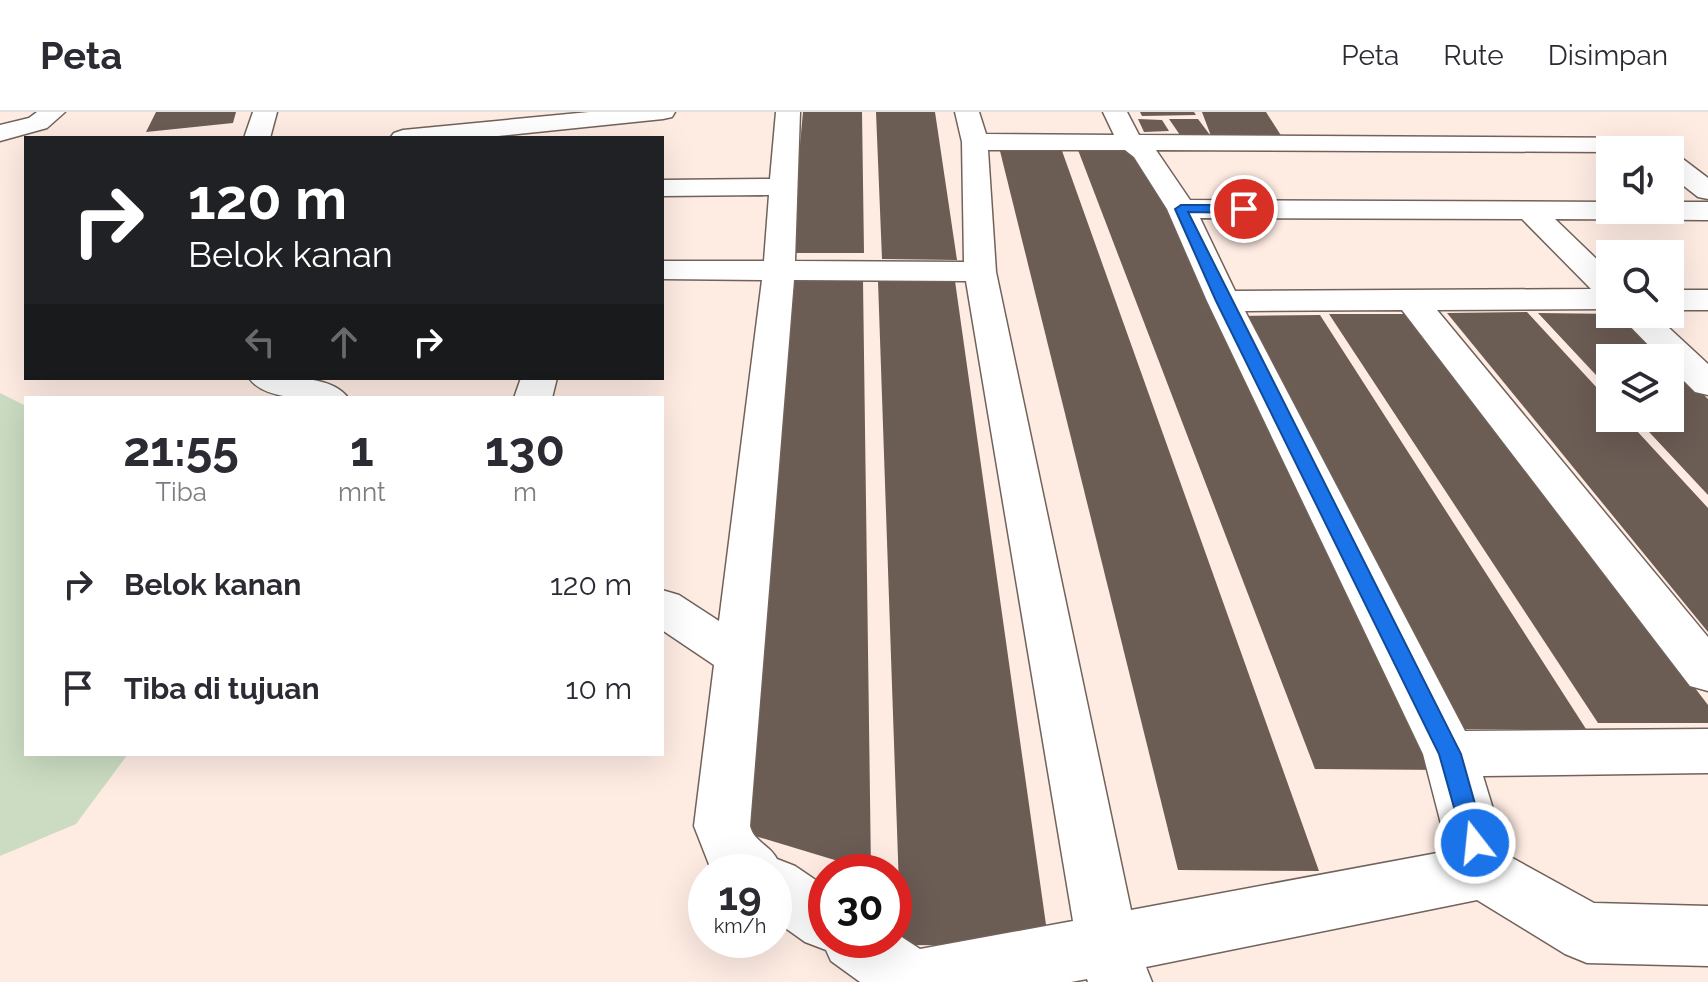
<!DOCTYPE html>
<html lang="id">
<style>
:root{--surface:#fff;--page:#f7f7f7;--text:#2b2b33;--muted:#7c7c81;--line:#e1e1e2}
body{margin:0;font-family:Raleway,sans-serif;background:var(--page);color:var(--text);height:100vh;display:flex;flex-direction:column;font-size:30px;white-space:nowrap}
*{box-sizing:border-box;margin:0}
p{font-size:26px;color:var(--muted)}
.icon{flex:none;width:44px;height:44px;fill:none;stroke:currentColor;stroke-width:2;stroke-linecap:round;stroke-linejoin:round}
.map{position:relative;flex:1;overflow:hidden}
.details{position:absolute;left:24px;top:284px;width:640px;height:360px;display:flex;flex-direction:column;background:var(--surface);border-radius:0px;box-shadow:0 8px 32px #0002}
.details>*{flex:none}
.top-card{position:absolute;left:24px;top:24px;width:640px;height:244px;border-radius:0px;box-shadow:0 8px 32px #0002;background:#202124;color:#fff;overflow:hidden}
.fabs{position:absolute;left:1596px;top:24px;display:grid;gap:16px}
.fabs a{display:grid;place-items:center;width:88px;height:88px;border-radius:0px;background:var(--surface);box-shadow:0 8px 32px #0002;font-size:40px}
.speed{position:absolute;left:688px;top:742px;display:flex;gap:16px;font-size:40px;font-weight:700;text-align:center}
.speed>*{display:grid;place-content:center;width:104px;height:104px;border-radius:50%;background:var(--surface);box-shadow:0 8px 32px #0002;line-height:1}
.speed small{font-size:20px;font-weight:400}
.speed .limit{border:12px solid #d22;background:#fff;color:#111}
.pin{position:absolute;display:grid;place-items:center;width:68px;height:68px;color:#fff;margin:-34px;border:4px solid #fff;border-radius:50%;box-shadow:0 2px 8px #0007}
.me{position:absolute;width:88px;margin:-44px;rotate:344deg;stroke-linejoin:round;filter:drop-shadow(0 0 6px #0008)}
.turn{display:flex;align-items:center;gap:28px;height:168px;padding:0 32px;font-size:36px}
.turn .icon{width:104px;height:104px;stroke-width:2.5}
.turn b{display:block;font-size:56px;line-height:68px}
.lanes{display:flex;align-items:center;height:76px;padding:0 32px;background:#0003;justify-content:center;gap:40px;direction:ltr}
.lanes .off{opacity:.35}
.eta{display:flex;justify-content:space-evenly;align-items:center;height:136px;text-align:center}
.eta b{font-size:48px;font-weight:700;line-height:56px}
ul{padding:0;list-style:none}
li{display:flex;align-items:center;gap:24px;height:104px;padding:0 32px}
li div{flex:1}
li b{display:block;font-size:30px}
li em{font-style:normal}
header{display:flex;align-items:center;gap:48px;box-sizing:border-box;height:112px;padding:0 40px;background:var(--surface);border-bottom:2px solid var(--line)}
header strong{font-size:38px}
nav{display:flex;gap:44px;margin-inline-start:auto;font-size:28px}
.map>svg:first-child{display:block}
</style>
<header>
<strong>Peta</strong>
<nav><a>Peta</a><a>Rute</a><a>Disimpan</a></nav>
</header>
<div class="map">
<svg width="1708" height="870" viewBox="0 0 1708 870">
<rect width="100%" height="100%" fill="#feece3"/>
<path fill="#cbdcc2" d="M0,281l26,13v348h102l-52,70 -76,32z"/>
<g fill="#6b5c54">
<path d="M156,0h80l-3,11 -87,9z"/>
<path d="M803,0h59l2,141h-74z"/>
<path d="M876,0h59l22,148 -75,-1z"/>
<path d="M1140,0h54l2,3 -54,1z"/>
<path d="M1202,0h64l16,25 -71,-1z"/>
<path d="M1138,7l24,1 7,11 -25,1z"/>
<path d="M1169,7h29l12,16h-30z"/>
<path d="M999,35l62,1 258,723 -141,-1z"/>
<path d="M1078,38h63l305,620 -131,-1z"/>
<path d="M786,169h77l8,590 -139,-42z"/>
<path d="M878,169h77l94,665 -148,-1z"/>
<path d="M1527,200l83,90v16h15l83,90v124l-261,-319z"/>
<path d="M1538,201l81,1 46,44h-55v32z"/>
<path d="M1329,202h80l299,391v18h-110z"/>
<path d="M1320,203l266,414h-125l-222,-413z"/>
<path d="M1670,250l38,37v96l-72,-77h34z"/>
</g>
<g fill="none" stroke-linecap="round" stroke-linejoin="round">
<defs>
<g id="street">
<path d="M37,0h28l-18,16 -47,13v-16l29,-7z"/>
<path d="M253,0h24l-7,26h-26z"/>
<path d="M589,0h86l-3,5 -9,2 -184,19h-89l4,-5 9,-3z"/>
<path d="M776,0h24l-5,149 169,1 -2,-120 -7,-30h24l7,22 128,1 -11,-23h24l12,23 517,3 4,6 -4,6 -46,2 -454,-2 34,50 420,2v8h60v-8h38v18l-153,-1 55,53v37l-173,1 271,327v54l-18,-5 -288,-376 -157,1 220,420 243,-2v44l-225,3 24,79 87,48 114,3v60l-121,-3 -22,-9 -88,-54 -331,67 6,15h-64l-1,-3 -16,3h-211l-29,-21 -5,-11 -21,-8 -31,-22v-48h-62l-18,-46 20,-161 -52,-35v-40l17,5 40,26 43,-341 -100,-1v-18h102l5,-66 -107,1v-16l108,-1zM988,38h137l9,7 33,52 40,92 216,453 25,97 -317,59 -135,-638zM1200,106l322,1 69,70 -356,2zM794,168l172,1 107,640 -153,28 -26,-17v8h-68v-53l-31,-21 -18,-7c-7,-14 -23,-17 -27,-33z"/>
<path d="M1670,42l9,2 29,22v21l-10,-2 -28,-22z"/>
<rect x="1670" y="178" width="38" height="20"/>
<path d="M1618,202h36l54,50v31l-13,-3 -25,-25v-9h-9z"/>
<path d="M249,266c27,0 82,-5 99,20 -28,0 -82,5 -99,-20z"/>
<path d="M521,266h36l-5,20h-38z"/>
</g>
</defs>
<use href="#street" stroke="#71625a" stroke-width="3"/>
<use href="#street" fill="#fff" fill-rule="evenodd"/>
</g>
<path fill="#1a73e8" stroke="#114b97" stroke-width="2" d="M1181,93h63l6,4 -6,4 -56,-1 273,542 25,89 -3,7 -8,3 -9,-3 -27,-96 -223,-453 -41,-92z"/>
</svg>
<div class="fabs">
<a><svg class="icon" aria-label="sound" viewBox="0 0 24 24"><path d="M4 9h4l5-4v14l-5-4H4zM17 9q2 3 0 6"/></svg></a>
<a><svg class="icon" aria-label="search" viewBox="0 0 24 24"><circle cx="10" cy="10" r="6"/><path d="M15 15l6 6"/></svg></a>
<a><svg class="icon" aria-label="layers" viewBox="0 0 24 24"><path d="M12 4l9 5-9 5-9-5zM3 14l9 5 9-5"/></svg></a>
</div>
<div class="speed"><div>19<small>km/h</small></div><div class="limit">30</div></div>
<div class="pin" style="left:1244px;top:97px;background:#d93025"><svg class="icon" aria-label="arrive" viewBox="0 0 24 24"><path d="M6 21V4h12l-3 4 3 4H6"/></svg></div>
<svg class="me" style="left:1475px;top:731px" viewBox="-20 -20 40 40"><circle r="17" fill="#1a73e8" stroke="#fff" stroke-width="3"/><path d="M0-11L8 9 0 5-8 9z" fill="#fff"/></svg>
<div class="top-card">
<div class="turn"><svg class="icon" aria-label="right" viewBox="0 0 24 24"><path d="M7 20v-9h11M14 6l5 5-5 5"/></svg><div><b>120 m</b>Belok kanan</div></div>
<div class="lanes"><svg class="icon off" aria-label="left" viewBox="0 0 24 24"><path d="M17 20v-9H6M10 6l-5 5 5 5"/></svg><svg class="icon off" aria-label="ahead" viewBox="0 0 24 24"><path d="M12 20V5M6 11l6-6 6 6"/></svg><svg class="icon" aria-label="right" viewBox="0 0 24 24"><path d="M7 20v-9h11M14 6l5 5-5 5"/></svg></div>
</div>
<section class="details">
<div class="eta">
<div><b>21:55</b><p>Tiba</p></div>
<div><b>1</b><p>mnt</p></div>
<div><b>130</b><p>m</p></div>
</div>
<ul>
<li><svg class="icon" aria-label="right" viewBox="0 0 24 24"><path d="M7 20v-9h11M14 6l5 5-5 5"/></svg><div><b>Belok kanan</b></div><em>120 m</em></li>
<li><svg class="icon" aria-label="arrive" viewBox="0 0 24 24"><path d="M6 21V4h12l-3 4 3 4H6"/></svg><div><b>Tiba di tujuan</b></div><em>10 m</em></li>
</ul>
</section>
</div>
